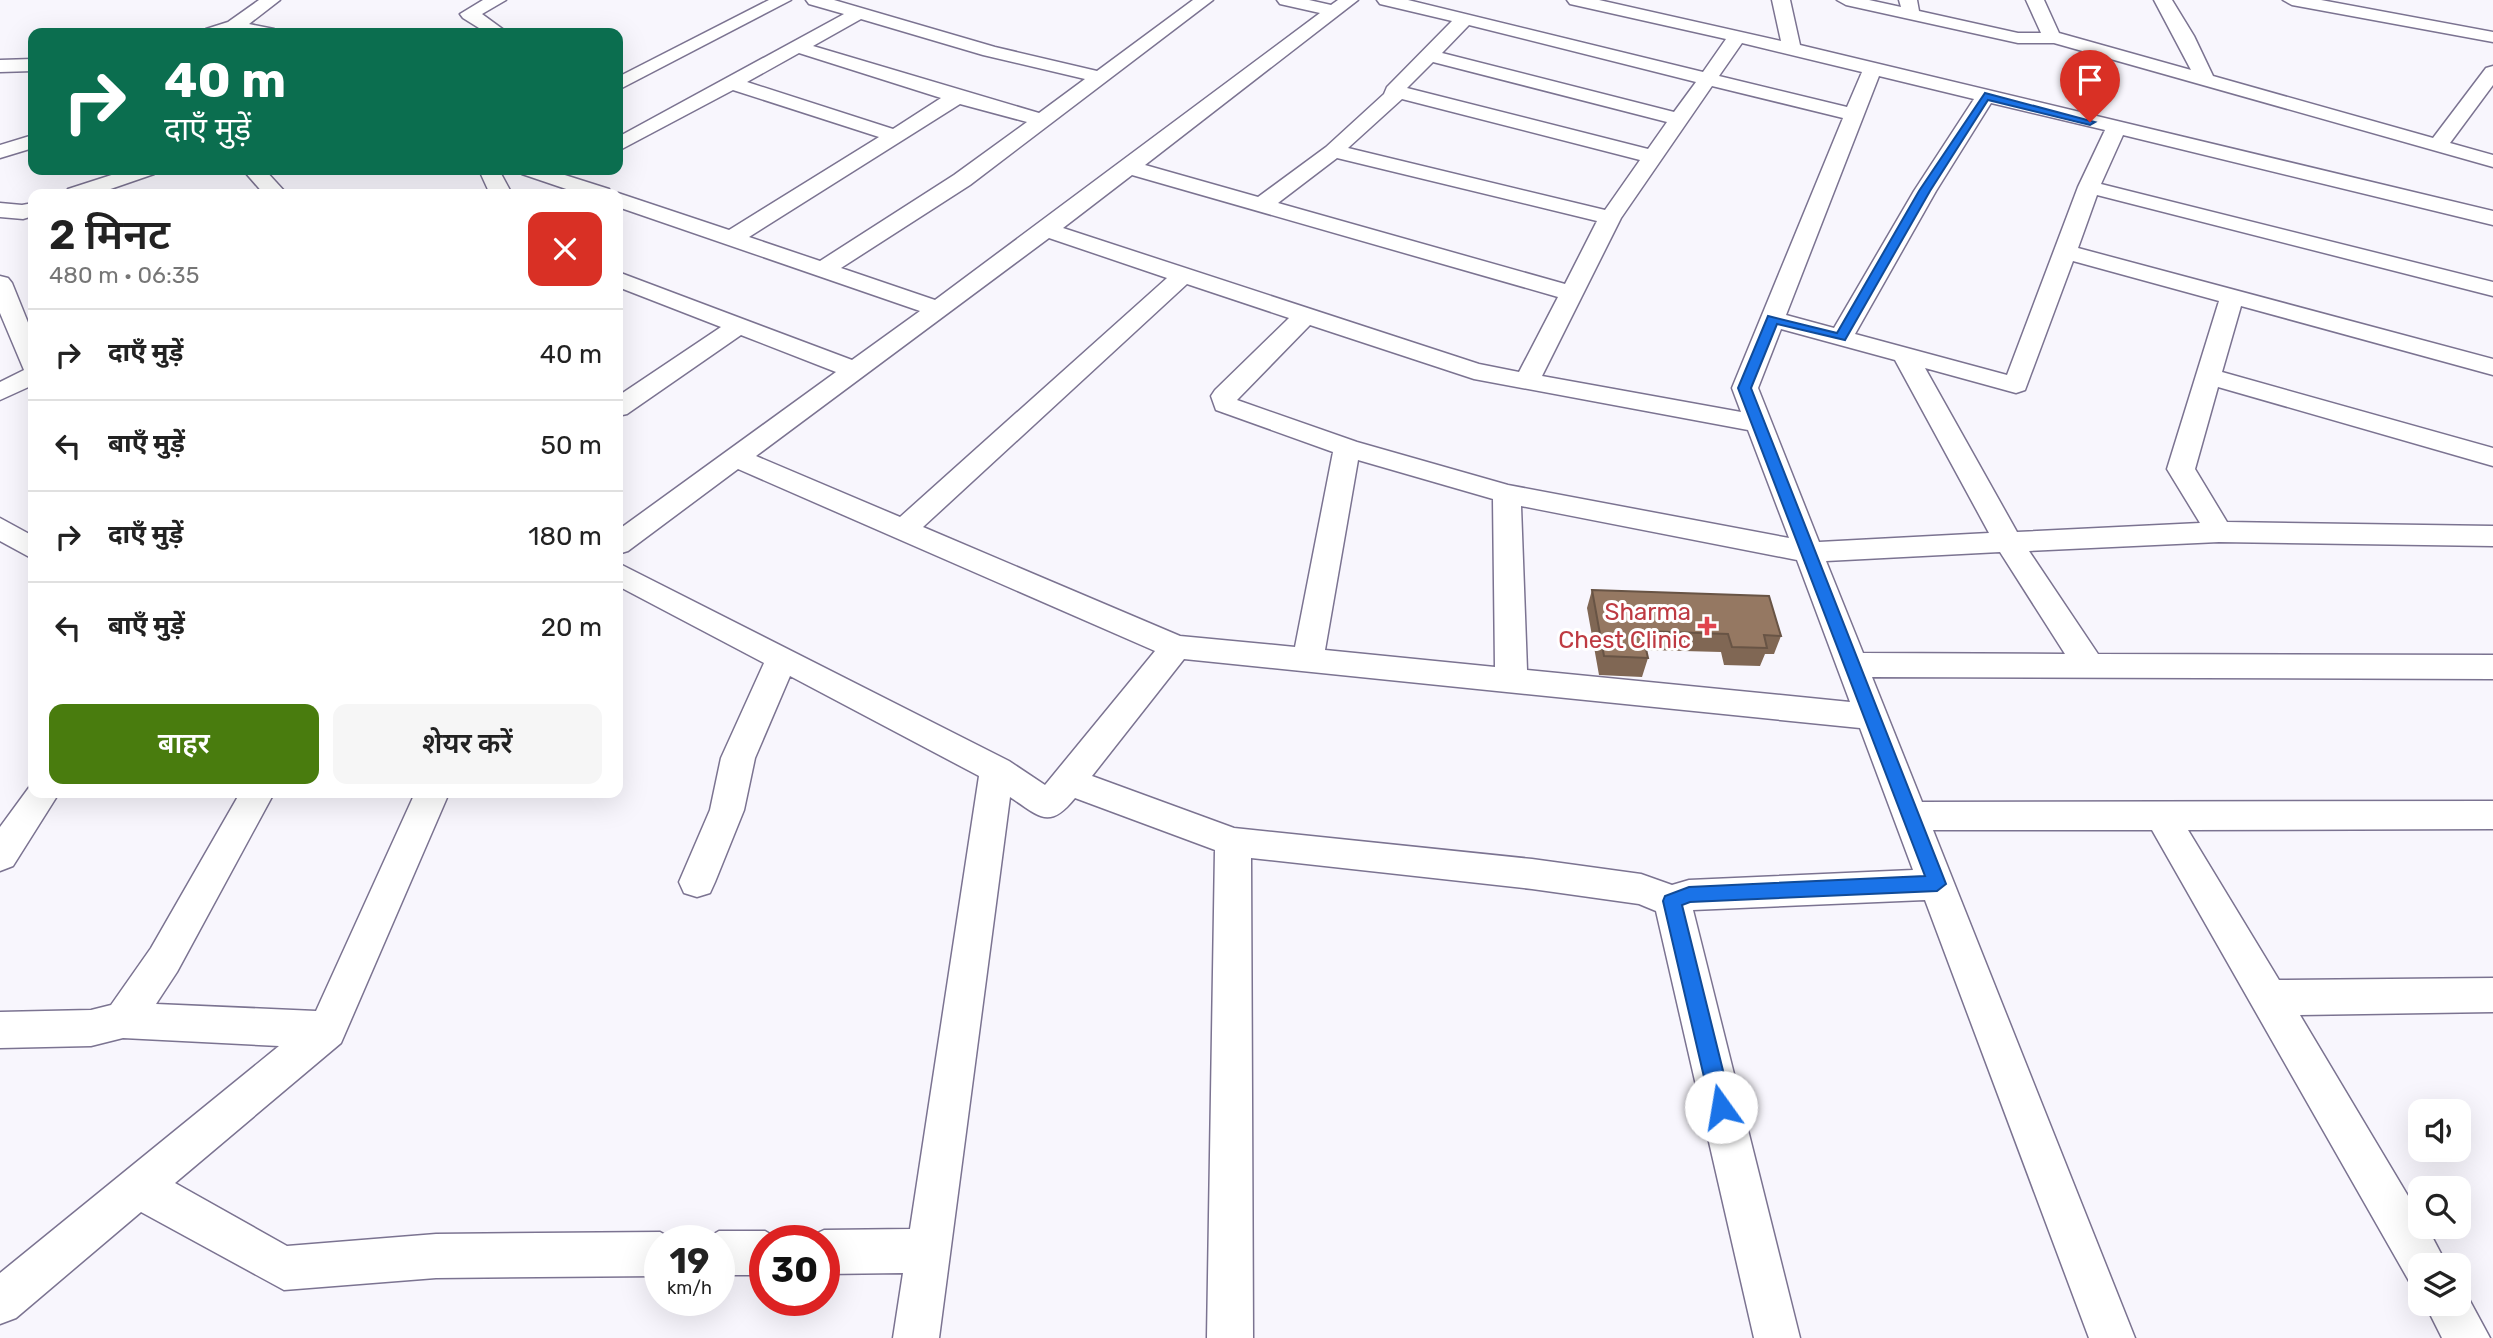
<!DOCTYPE html>
<html lang="hi">
<meta charset="utf-8">
<style>
:root{--surface:#fff;--page:#f6f6f6;--text:#222;--muted:#767676;--line:#e0e0e0;--accent:#497c0e}
body{margin:0;font-family:Rubik,"Noto Sans Devanagari",sans-serif;background:var(--page);color:var(--text);height:100vh;display:flex;flex-direction:column;font-size:26px;white-space:nowrap}
*{box-sizing:border-box;margin:0}
p{font-size:23px;color:var(--muted)}
.icon{flex:none;width:38px;height:38px;fill:none;stroke:currentColor;stroke-width:2;stroke-linecap:round;stroke-linejoin:round}
.map{position:relative;flex:1;overflow:hidden}
.side{position:absolute;left:28px;top:189px;width:595px;height:609px;display:flex;flex-direction:column;background:var(--surface);border-radius:14px;box-shadow:0 7px 28px #0002}
.side>*{flex:none}
.banner{position:absolute;left:28px;top:28px;width:595px;height:147px;border-radius:14px;box-shadow:0 7px 28px #0002;background:#0b6e4f;color:#fff;overflow:hidden}
.tools{position:absolute;left:2408px;top:1099px;display:grid;gap:14px}
.tools a{display:grid;place-items:center;width:63px;height:63px;border-radius:14px;background:var(--surface);box-shadow:0 7px 28px #0002;font-size:35px}
.speed{position:absolute;left:644px;top:1225px;display:flex;gap:14px;font-size:35px;font-weight:700;text-align:center}
.speed>*{display:grid;place-content:center;width:91px;height:91px;border-radius:50%;background:var(--surface);box-shadow:0 7px 28px #0002;line-height:1}
.speed small{font-size:18px;font-weight:400}
.speed .limit{border:10px solid #d22;background:#fff;color:#111}
.pin{position:absolute;display:grid;place-items:center;width:60px;height:60px;color:#fff;margin:-72px -30px;border-radius:50% 50% 50% 0;rotate:-45deg;box-shadow:0 0 7px #0007}
.pin .icon{rotate:45deg}
.me{position:absolute;width:77px;margin:-38px;rotate:347deg;stroke-linejoin:round;filter:drop-shadow(0 0 5px #0008)}
.turn{display:flex;align-items:center;gap:24px;height:147px;padding:0 21px;font-size:32px}
.turn .icon{width:91px;height:91px;stroke-width:2.5}
.turn b{display:block;font-size:49px;line-height:60px}
.round{display:grid;place-items:center;flex:none;width:74px;height:74px;border-radius:14px;background:var(--page)}
.head{display:flex;align-items:center;justify-content:space-between;height:119px;padding:0 21px}
h1{font-size:42px;font-weight:600;line-height:52px}
.cta{display:flex;gap:14px;margin-top:auto;padding:14px 21px}
.cta a{flex:1;height:80px;border-radius:14px;background:var(--accent);color:#fff;font-size:28px;font-weight:600;line-height:80px;text-align:center}
.cta a+a{background:var(--page);color:var(--text)}
ul{padding:0;list-style:none}
li{display:flex;align-items:center;gap:21px;height:91px;padding:0 21px;border-top:2px solid var(--line)}
li div{flex:1}
li b{display:block;font-size:26px}
li em{font-style:normal}
.map>svg:first-child{display:block}
</style>
<div class="map">
<svg width="2493" height="1338" viewBox="0 0 2493 1338">
<rect width="100%" height="100%" fill="#f8f6fd"/>
<g fill="none" stroke-linecap="round" stroke-linejoin="round">
<defs>
<g id="minor">
<path d="M259,0h21l-31,24 25,5 3,4h-74l3,-4 22,-7z"/>
<path d="M483,0h23l-24,14 26,19h-21l-24,-15 -3,-4z"/>
<path d="M769,0h22l-173,90v-13z"/>
<path d="M806,0h28l161,47 102,24 96,-71h20l-243,185 -129,83 94,32 385,-287 -40,-9 -3,-4h32l22,5 7,-5h20l-213,165 113,32 68,-50 58,-53 3,-7 65,-66 -72,-17 -3,-4h31l295,72 23,-33 -156,-35 -3,-4h32l182,41 -9,-41h18l10,45 693,166v14l-370,-90 -22,49 392,98v14l-396,-101 -19,53 415,111v16l-252,-69 -19,66 271,76v18l-275,-79 -23,82 32,53 266,4v20l-274,-4 -190,9 69,103 395,1v24l-621,-2 50,125 571,-1v28l-305,1 91,150 214,-2v34l-193,3 120,201v11h7l20,38h-27v20l-11,-4 -257,-451h-219l202,508h-46l-164,-438 -232,10 107,428h-46l-98,-427 -17,-7 -107,-15 -281,-31 2,480h-46l8,-488 -140,-52c-26,32 -35,19 -65,-1l-71,541h-46l10,-65 -79,1v-33h-17l2,-4 15,-7 86,-1 69,-453 -189,-100 -35,82 -11,52 -29,72 -5,11 -13,4 -13,-4 -5,-11 31,-72 11,-52 43,-95 -146,-77v-23l391,198 36,24 110,-134 -417,-182 -110,82 -10,3v-24l218,-158 -95,-37 -114,79 -9,2v-20l103,-69 -103,-40v-15l234,88 68,-49 -302,-104v-13h-3l3,-1 111,37 150,-93 -146,-47 -115,61v-14l226,-123 -35,-10zM861,19l122,36 102,24 -46,34 -226,-67zM1469,25l227,57 -22,30 -232,-59zM1742,43l120,29 -15,35 -128,-31zM799,53l142,45 -48,31 -146,-47zM1433,62l234,60 -19,27 -241,-61zM1879,76l95,23 -60,92 -80,137 -48,-13zM1712,86l131,32 -111,270 9,24 -199,-36 79,-158zM1402,99l238,61 -35,50 -257,-62zM1991,103l114,27 -27,57 -71,188 -152,-41 81,-143zM960,104l67,18 -73,53 -134,86 -71,-24zM1337,158l260,63 -32,63 -287,-81zM1132,175l426,122 -39,75 -40,-8 -416,-136zM1049,238l118,40 -267,239 -144,-61zM2073,261l146,40 -52,168 33,54 -183,9 -92,-164 91,25 9,-3zM1187,284l102,34 -74,72 -4,6 5,14 117,42 -38,195 -115,-11 -257,-109zM1310,325l164,54 274,51 41,108 -281,-53 -151,-43 -120,-42zM1781,329l114,31 94,173 -170,9 -61,-154zM1358,460l135,39 2,168 -170,-17zM1521,506l276,54 53,142 -323,-32zM2000,552l65,102 -202,-1 -37,-92zM1184,659l676,69 53,142 -224,10 -17,5 -31,-11 -109,-15 -298,-31 -142,-52z"/>
<path d="M1837,0h32l32,7 -2,-7h18l2,11 99,22h23l-15,-33h18l15,33 132,37 -37,-70h18l22,36 19,40 220,62 53,-70 7,-2v19l-43,58 43,12v12l-439,-124h-36l-172,-38z"/>
<path d="M2283,0h38l172,32v10l-201,-37z"/>
<path d="M33,59v12l-33,1v-12z"/>
<path d="M33,135v13l-33,10v-13z"/>
<path d="M127,170h31l-4,4 -58,20h-31l3,-5z"/>
<path d="M243,170h22l22,24h-23z"/>
<path d="M479,170h20l13,24h-22z"/>
<path d="M518,170h31l60,19 3,5h-31l-59,-20z"/>
<path d="M0,203l22,2 11,-2v13l-10,3 -23,-2z"/>
<path d="M0,276l8,2 4,5 21,52v50l-33,15v-18l24,-12 -24,-57z"/>
<path d="M0,518l33,18v23l-33,-18z"/>
<path d="M33,782v11h26l-46,73 -13,5v-44z"/>
<path d="M240,793h34l-97,179 -21,32 160,7 99,-218h34l-108,250 -166,140 112,63 149,-12 224,-2 16,9h-16v35l-224,2 -152,12 -143,-78 -125,106 -16,6v-51l279,-227 -156,-8 -32,8 -91,2v-36l91,-2 20,-5 40,-57z"/>
<path d="M719,1231h46l17,10h-17v34h-46v-34h-17z"/>
<path d="M2459,1286l4,2 27,50h-48l-17,-34h34z"/>
</g>
</defs>
<use href="#minor" stroke="#7b7391" stroke-width="3"/>
<use href="#minor" fill="#fff" fill-rule="evenodd"/>
</g>
<path fill="#806754" d="M1592,590l189,46 -7,18h-9l-5,12 -36,-1 -3,-13 -75,-2 2,8 -6,19 -43,-2 -12,-67z"/>
<path fill="#957862" stroke="#685445" stroke-width="2" d="M1592,590l177,6 12,40 -17,-1 3,13 -35,-1 -4,-13 -86,-3 6,27 -44,-2z"/>
<path fill="#1a73e8" stroke="#114b97" stroke-width="2" d="M1985,93l110,29 -5,3 -102,-25 -58,91 -85,149 -68,-16 -26,64 195,496 -9,7 -247,11 -8,3 50,202 -3,7 -8,3 -7,-3 -3,-7 -48,-206 2,-5 24,-9 236,-11 -187,-488 30,-72 69,17 82,-142z"/>
<path fill="#e0444e" stroke="#fff" stroke-width="2.5" d="M1703.5 615.5h7v7h7v7h-7v7h-7v-7h-7v-7h7z"/>
<g text-anchor="middle" stroke-width="6" stroke-linejoin="round" paint-order="stroke">
<g font-size="24" fill="#be3a42" stroke="#fff" text-anchor="end">
<text x="1691" y="620">Sharma<tspan x="1691" dy="28">Chest Clinic</tspan></text>
</g>
</g>
</svg>
<div class="tools">
<a><svg class="icon" aria-label="sound" viewBox="0 0 24 24"><path d="M4 9h4l5-4v14l-5-4H4zM17 9q2 3 0 6"/></svg></a>
<a><svg class="icon" aria-label="search" viewBox="0 0 24 24"><circle cx="10" cy="10" r="6"/><path d="M15 15l6 6"/></svg></a>
<a><svg class="icon" aria-label="layers" viewBox="0 0 24 24"><path d="M12 4l9 5-9 5-9-5zM3 14l9 5 9-5"/></svg></a>
</div>
<div class="speed"><div>19<small>km/h</small></div><div class="limit">30</div></div>
<div class="pin" style="left:2090px;top:122px;background:#d93025"><svg class="icon" aria-label="arrive" viewBox="0 0 24 24"><path d="M6 21V4h12l-3 4 3 4H6"/></svg></div>
<svg class="me" style="left:1721px;top:1107px" viewBox="-20 -20 40 40"><circle r="19" fill="#fff"/><path d="M0-13L10 11 0 6-10 11z" fill="#1a73e8"/></svg>
<div class="banner">
<div class="turn"><svg class="icon" aria-label="right" viewBox="0 0 24 24"><path d="M7 20v-9h11M14 6l5 5-5 5"/></svg><div><b>40 m</b>दाएँ मुड़ें</div></div>
</div>
<section class="side">
<div class="head"><div><h1>2 मिनट</h1><p>480 m · 06:35</p></div><a class="round" style="background:#d93025;color:#fff"><svg class="icon" aria-label="close" viewBox="0 0 24 24"><path d="M6 6l12 12M18 6L6 18"/></svg></a></div>
<ul>
<li><svg class="icon" aria-label="right" viewBox="0 0 24 24"><path d="M7 20v-9h11M14 6l5 5-5 5"/></svg><div><b>दाएँ मुड़ें</b></div><em>40 m</em></li>
<li><svg class="icon" aria-label="left" viewBox="0 0 24 24"><path d="M17 20v-9H6M10 6l-5 5 5 5"/></svg><div><b>बाएँ मुड़ें</b></div><em>50 m</em></li>
<li><svg class="icon" aria-label="right" viewBox="0 0 24 24"><path d="M7 20v-9h11M14 6l5 5-5 5"/></svg><div><b>दाएँ मुड़ें</b></div><em>180 m</em></li>
<li><svg class="icon" aria-label="left" viewBox="0 0 24 24"><path d="M17 20v-9H6M10 6l-5 5 5 5"/></svg><div><b>बाएँ मुड़ें</b></div><em>20 m</em></li>
</ul>
<div class="cta"><a>बाहर</a><a>शेयर करें</a></div>
</section>
</div>
